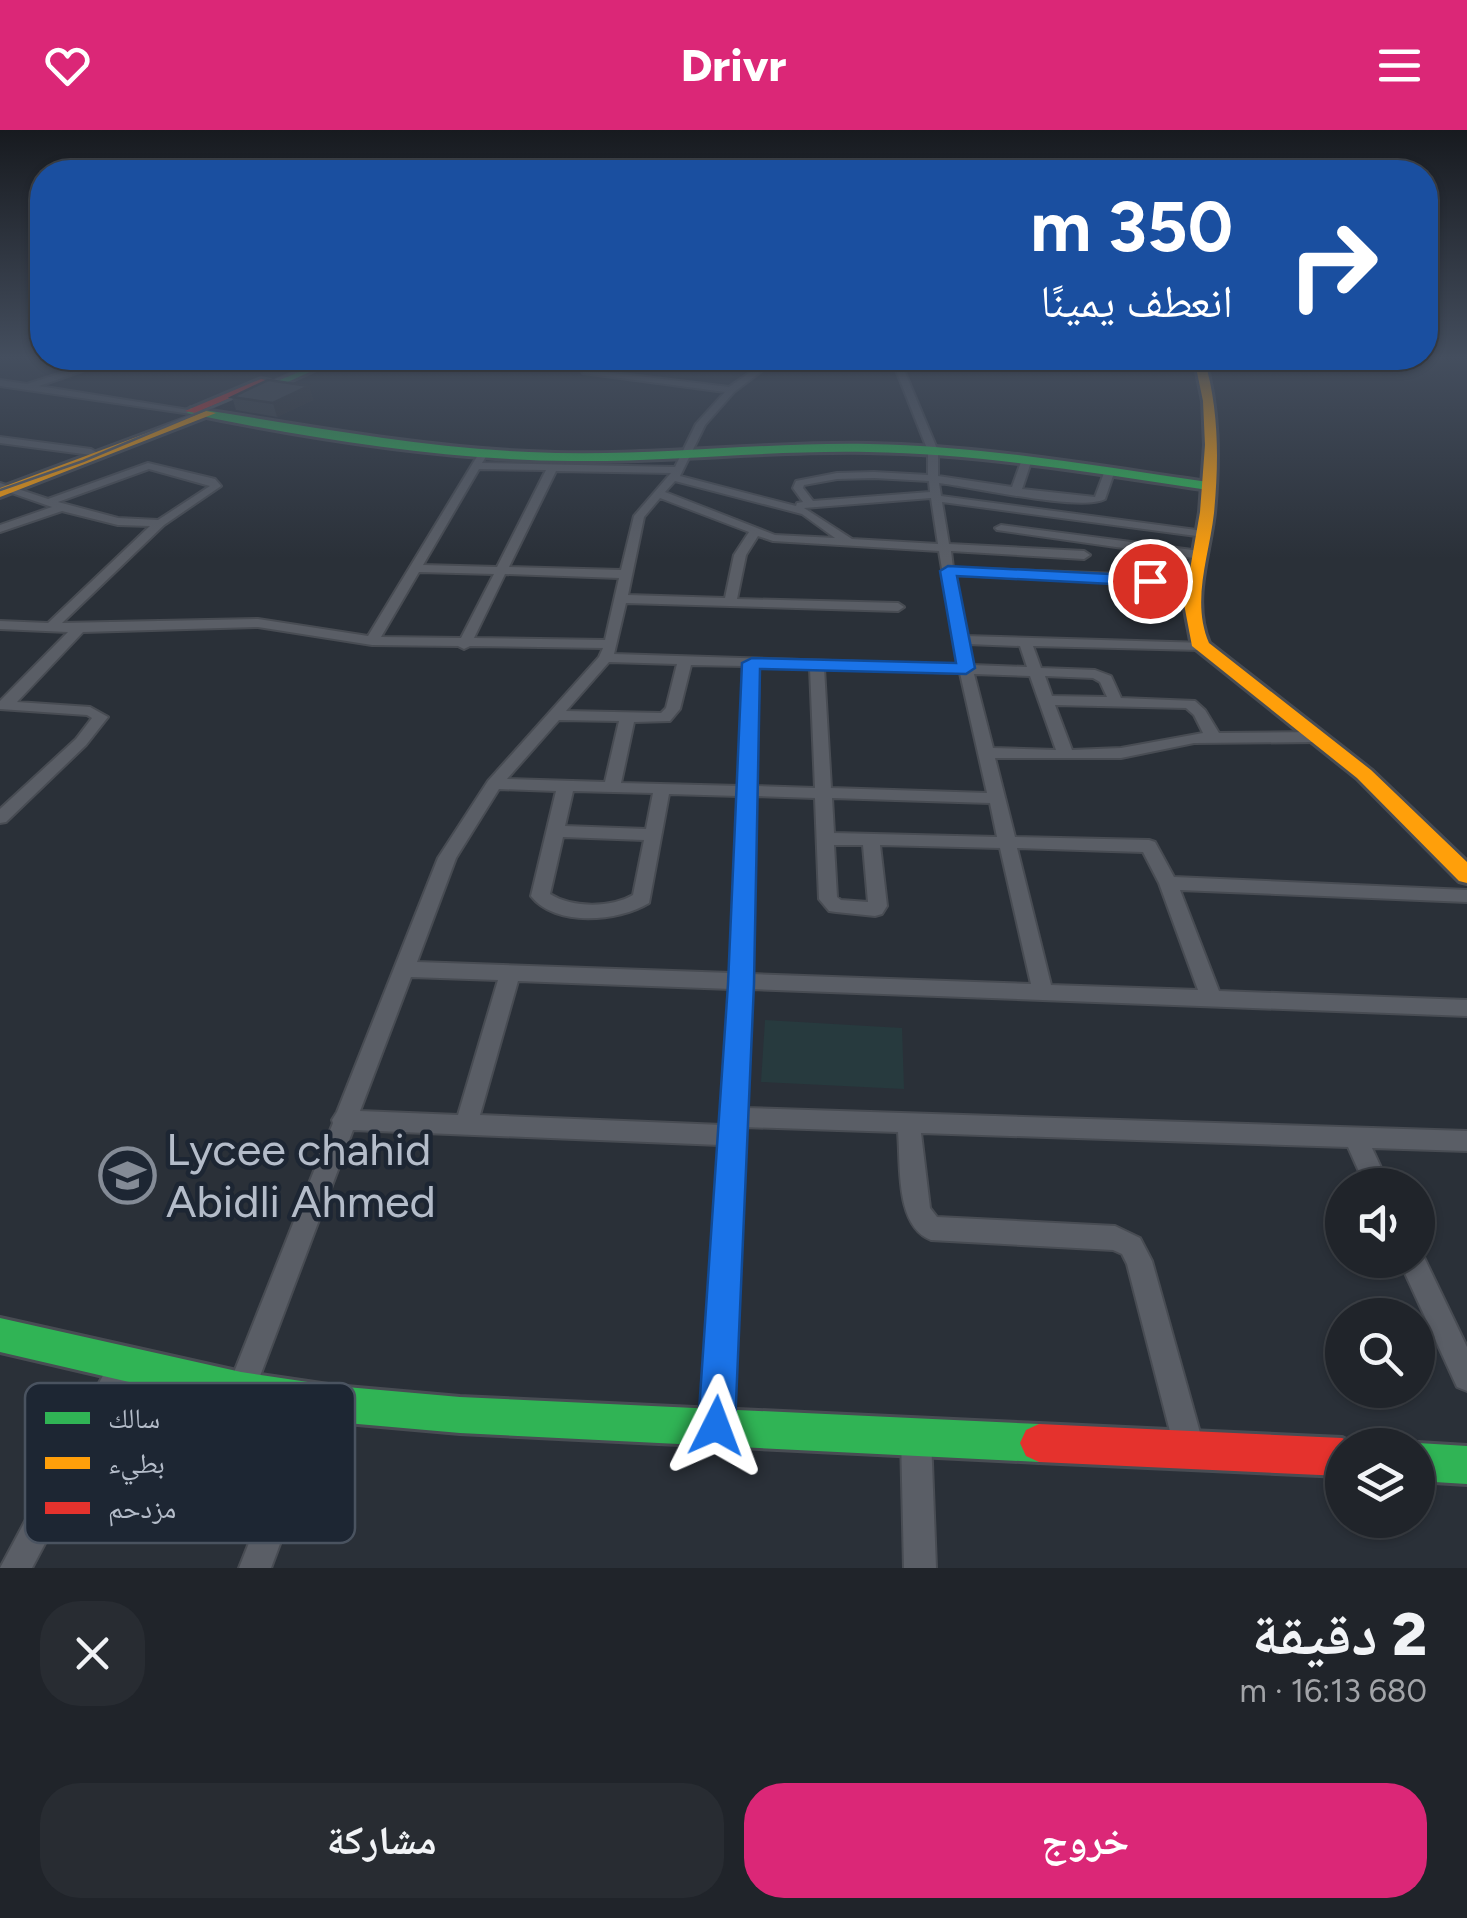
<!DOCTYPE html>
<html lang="ar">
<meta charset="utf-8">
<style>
:root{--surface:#20242a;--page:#282c32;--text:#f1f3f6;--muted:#a2a4a8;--line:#3d4147;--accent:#db2777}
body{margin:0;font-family:Figtree,"Noto Naskh Arabic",sans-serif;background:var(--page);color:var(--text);direction:rtl;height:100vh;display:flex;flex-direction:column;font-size:38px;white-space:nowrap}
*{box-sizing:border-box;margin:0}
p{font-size:32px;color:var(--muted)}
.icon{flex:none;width:55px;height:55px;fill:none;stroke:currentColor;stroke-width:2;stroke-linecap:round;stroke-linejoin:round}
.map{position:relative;height:1438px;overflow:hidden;direction:ltr}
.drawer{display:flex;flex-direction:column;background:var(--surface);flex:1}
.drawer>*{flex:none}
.hud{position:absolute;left:30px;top:30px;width:1408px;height:210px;border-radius:40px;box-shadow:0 2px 8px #0004,0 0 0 2px var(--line);direction:rtl;background:#1a4fa0;color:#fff;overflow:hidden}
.controls{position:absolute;left:1325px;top:1038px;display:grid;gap:20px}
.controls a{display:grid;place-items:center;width:110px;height:110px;border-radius:50%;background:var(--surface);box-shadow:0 2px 8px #0004,0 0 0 2px var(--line);font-size:50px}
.pin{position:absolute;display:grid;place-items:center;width:85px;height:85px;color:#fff;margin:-42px;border:5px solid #fff;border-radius:50%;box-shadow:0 2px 10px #0007}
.me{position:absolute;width:110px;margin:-55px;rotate:3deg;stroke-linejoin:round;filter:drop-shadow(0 0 8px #0008)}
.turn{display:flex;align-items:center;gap:35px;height:210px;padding:0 40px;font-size:45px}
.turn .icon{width:130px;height:130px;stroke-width:2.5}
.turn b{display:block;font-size:70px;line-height:85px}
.round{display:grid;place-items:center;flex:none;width:105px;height:105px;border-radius:40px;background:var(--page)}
.summary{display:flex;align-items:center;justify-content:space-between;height:170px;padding:0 40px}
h1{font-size:60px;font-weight:800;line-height:75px}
.primary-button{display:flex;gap:20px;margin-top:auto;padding:20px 40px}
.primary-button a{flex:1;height:115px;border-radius:40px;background:var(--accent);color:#fff;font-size:40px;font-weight:800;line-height:115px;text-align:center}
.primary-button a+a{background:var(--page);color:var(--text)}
header{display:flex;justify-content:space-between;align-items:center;height:130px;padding:0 40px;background:var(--accent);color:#fff;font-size:45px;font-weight:800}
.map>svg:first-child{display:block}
</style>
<header><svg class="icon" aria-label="menu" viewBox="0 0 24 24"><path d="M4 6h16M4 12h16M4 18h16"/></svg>Drivr<svg class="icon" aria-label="heart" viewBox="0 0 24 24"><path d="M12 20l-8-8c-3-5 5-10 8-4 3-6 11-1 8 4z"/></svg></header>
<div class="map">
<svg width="1467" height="1438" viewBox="0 0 1467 1438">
<rect width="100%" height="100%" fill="#2a3038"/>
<path fill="#273a3e" d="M765,890l137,8 2,61 -143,-7z"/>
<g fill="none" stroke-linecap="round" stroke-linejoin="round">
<defs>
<g id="street">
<path d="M109,228h10l-80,28 156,25 -4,3 -191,-28v-6l27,4z"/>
<path d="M625,228h24l48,6 -4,2z"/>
<path d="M771,228h8l-45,34 -29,33 -25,51 116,30 1,-3 6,-1 -10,-14 3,-7 41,-8 37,-1 54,3v-24l-32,-81 -116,-12 119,8 92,-8 -4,2 -83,10 34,81v25l74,11 9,-25 5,-3 5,3 -9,27 73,8 9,-24 5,-3 5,3 -9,26c-24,13 -132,-12 -166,-16l2,13 263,35 6,3 -6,3 -262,-35 7,42 135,7 6,4 -6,4 -133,-8 2,17 167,6 74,9 6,4 -6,4 -74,-9 -165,-7 10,61 241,7 2,3 -7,4 -168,-4 8,22 54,2 16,6 10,22 74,3 10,9 14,23 98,-1 8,5 -8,5 -123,1 -73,15h-126l20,79 134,3 6,2 19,35 293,13v12l-287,-12 39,101 248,9v16l-716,-27 -6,119 722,23v20l-95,-3 17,37h-24l-17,-38 -427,-14 9,75 7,9 178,9 25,12 12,23 52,186 -5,10 -10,5 -10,-5 -5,-10 -47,-183 -5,-10 -9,-4 -182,-10c-36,-14 -30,-75 -33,-108l-154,-5 -14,299 -4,10 -10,4 -10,-4 -4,-10 18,-281 -367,-15 -102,270 -10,4 -10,-4 -4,-10 106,-267 -1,-3 5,-8 101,-254 50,-77 111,-124 4,-9 -133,-2 -6,3 -6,-3 -86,-1 -114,-18 -175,5 -66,70 73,5 18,10 -22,28 -80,77 -6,1v-14l76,-70 16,-21 -5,-3 -87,-6v-8l68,-69 -68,-3v-8l48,2 102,-97 -32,-1 -56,-14 -62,21v-7l52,-18 -52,-18v-6l48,16 100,-36 67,16 6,7 -57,39 -102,98 196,-4 110,17 113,-186 8,2 -7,11 193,4 21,-43 29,-32 -142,-19 -3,-4 149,18zM149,339l61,17 -52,34 -40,-2 -60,-16zM479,339l67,1 -49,97 -74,-2zM556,341l115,2 -37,43 -13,54 -112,-3zM874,348l55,3 1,11 -117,9 -10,-13 1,-3 33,-6zM675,351l127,33 33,24 -60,-3 -110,-43zM660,368l89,34 -15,23 -9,43 -97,-3 16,-78zM931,368l7,46 -86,-5 -48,-31zM758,406l15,5 166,10 19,114 -344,-11 12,-51 272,8 6,-4 -6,-4 -161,-4 9,-44zM419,442l75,2 -33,64 -80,-1zM505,444l114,4 -14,62 -131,-2zM967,514l53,2 7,21 -55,-2zM609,532l68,2 -11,44 -5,5 -95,-2zM691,535l54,1 -5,120 -119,-3 13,-61 36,-1 10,-12zM759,537l51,1 5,120 -59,-2zM824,538l136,5 27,120 -156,-5zM974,544l56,2 26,74 -63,-2zM1045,546l48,2 7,4 7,15 -55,-1zM1055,575l131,3 8,7 9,18 -82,15 -49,2zM559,590l60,1 -14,61 -98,-3zM499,659l57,2 -25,105c24,31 87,26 118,7l20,-109 70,2 -8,177 -314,-11 39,-104zM573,661l80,2 -7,36 -81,-3zM756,666l59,2 4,101 10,12 7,1 39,4 7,-2 5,-8 -7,-61 120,3 31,136 -280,-10zM832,668l158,5 7,34 -163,-4zM563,707l81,3 -11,55c-22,13 -61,13 -83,-1zM834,715h29l5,57 -27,-2 -4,-3zM1017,718l126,4 16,31 39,107 -147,-5zM411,847l87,3 -40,135 -98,-4zM518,851l213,8 -9,136 -242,-10z"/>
<path d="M0,307l91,12 5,3 -5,3 -91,-12z"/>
<path d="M1001,395l199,26 6,4 -6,4 -203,-29 -2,-2z"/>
<path d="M1418,1120l3,1 46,96v44l-10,-4 -58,-127h19z"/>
<path d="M124,1221l10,4 4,10 -4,10 -102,193h-32l114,-213z"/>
<path d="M319,1258l10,4 4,10 -62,166h-32l70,-176z"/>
<path d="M916,1292l10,5 5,10 5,131h-32l-3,-131 5,-10z"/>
</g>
<g id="fast">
<path d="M328,228h12l-85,39 -10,-2z"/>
<path d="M191,278c112,17 224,39 338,44 113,6 227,-10 340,-8 114,2 227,22 339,38l7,4 -7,4c-113,-17 -226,-36 -340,-38 -99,-2 -197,10 -296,9 -128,-1 -260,-22 -385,-48z"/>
<path d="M0,1188l241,54 94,14 125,11 579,27 13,6 6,13 -6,13 -13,6 -579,-29 -125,-11 -94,-14 -241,-56z"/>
<path d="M1418,1313l49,3v38l-49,-3v-36h-5z"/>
</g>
<g id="slow">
<path d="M1194,228h10c15,51 15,102 10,155 -5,44 -23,88 -5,130l162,127 96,92v21l-8,-2 -102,-103 -165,-132 -8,-42 16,-92 5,-67 -2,-44z"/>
<path d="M206,281l10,2 -216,84v-9z"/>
</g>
<g id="jam">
<path d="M261,249l9,2 -75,32 -10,-2z"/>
<path d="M1039,1294l303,14 14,7h-14v31l-303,-14 -13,-6 -6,-13 6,-13z"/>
</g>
</defs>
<use href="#street" stroke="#484c53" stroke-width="4"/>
<use href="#fast" stroke="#484c53" stroke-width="6"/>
<use href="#slow" stroke="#484c53" stroke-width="6"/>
<use href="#jam" stroke="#484c53" stroke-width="6"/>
<use href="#street" fill="#5a5e66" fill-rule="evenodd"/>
<use href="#fast" fill="#30b455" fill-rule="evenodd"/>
<use href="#slow" fill="#ff9f0a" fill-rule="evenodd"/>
<use href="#jam" fill="#e5322d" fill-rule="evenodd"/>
<path stroke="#595d64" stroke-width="2.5" d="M0,360l83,-29 246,-103"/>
</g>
<path fill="#3a3f45" d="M309,256l4,14 -36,17 -41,-7 -4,-13z"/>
<path fill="#303338" d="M309,256l4,14 -36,17 -4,-14z"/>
<path fill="#444950" stroke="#303338" stroke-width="2.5" d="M268,250l41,6 -36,17 -41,-6z"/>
<linearGradient id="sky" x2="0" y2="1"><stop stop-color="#171a1f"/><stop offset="0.53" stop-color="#444e5e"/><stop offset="1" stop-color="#444e5e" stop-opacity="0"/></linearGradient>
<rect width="1467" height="429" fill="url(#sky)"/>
<path fill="#1a73e8" stroke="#114b97" stroke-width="2.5" d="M948,436l202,10 8,5 -8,5 -193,-10 18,92 -9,6 -206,-5 -6,315 -19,442 -5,13 -14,5 -13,-5 -5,-13 30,-442 14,-321 10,-5 204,5 -16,-92z"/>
<defs>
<symbol id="school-ring" viewBox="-11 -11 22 22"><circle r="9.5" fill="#1d2633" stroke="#848b96" stroke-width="1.5"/><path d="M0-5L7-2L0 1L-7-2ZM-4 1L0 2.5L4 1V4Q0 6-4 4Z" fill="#848b96"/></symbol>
</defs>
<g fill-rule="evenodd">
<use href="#school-ring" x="96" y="1014" width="63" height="63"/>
</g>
<g text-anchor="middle" stroke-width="9" stroke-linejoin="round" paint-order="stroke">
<g font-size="45" fill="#b4bcc9" stroke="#1d2633" text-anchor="start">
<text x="166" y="1035">Lycee chahid<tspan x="166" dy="52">Abidli Ahmed</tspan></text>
</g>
</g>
<rect x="25" y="1253" width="330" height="160" rx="15" fill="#1d2633" stroke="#4a5360" stroke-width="2.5"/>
<rect x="45" y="1282" width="45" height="12" fill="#30b455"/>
<rect x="45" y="1327" width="45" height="12" fill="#ff9f0a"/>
<rect x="45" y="1372" width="45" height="12" fill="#e5322d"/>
<g font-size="28" fill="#b4bcc9">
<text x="108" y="1298">سالك</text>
<text x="108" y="1343">بطيء</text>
<text x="108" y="1388">مزدحم</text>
</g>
</svg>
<div class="controls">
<a><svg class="icon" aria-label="sound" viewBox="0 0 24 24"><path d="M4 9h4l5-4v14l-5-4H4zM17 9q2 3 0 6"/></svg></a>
<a><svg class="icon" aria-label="search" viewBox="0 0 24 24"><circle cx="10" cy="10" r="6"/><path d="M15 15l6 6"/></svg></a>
<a><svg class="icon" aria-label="layers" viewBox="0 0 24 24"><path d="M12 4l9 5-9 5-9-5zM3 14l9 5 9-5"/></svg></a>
</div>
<div class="pin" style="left:1150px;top:451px;background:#d93025"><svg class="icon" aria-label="arrive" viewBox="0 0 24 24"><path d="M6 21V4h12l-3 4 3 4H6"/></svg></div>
<svg class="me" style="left:716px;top:1296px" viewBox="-20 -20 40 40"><path d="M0-17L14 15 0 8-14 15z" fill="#1a73e8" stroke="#fff" stroke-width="4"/></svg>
<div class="hud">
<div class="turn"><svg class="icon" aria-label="right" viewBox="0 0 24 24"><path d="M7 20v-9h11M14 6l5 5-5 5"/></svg><div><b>350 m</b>انعطف يمينًا</div></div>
</div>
</div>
<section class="drawer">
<div class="summary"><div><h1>2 دقيقة</h1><p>680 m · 16:13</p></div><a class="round"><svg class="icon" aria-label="close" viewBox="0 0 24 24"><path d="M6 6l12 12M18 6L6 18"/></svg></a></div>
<div class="primary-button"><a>خروج</a><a>مشاركة</a></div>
</section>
